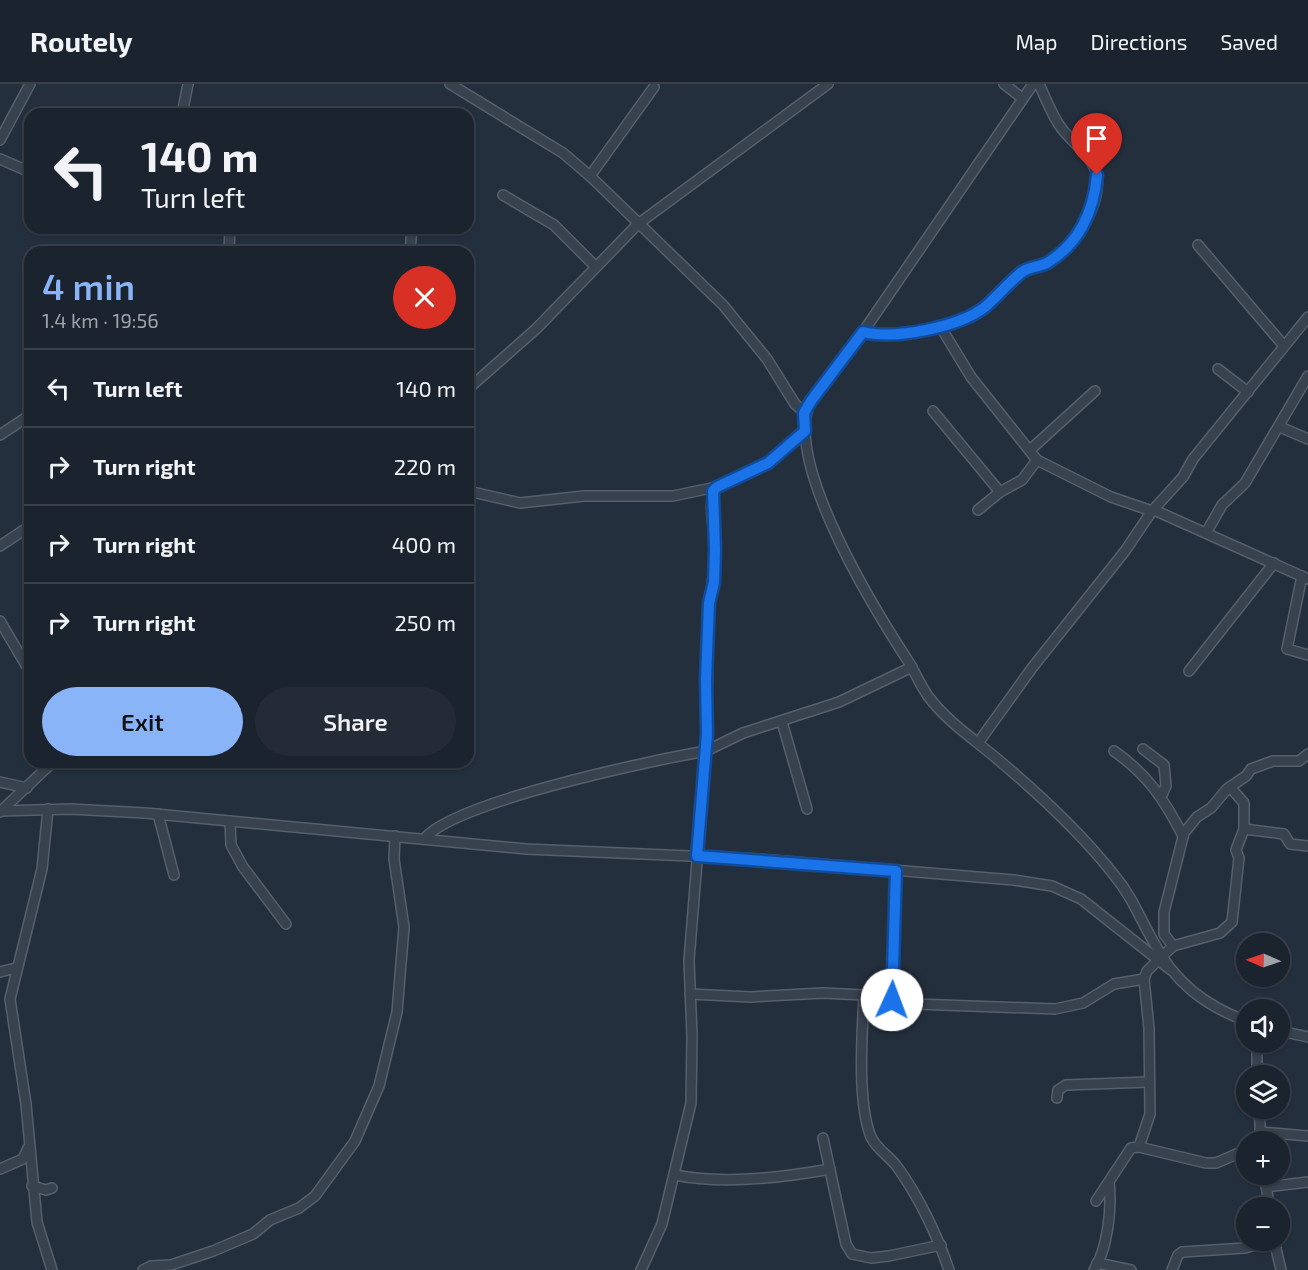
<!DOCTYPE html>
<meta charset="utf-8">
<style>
:root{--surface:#1b232e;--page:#242b36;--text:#f1f3f6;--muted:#a0a4aa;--line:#39404a;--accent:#8ab4f8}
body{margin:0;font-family:"Exo 2",sans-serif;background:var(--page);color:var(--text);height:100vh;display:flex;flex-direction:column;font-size:22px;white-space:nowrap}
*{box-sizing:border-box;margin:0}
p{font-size:20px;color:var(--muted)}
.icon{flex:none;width:33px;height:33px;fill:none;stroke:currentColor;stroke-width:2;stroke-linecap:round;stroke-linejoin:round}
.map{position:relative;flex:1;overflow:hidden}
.details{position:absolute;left:24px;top:162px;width:450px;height:522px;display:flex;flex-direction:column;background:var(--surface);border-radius:18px;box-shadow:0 2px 4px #0004,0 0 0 2px var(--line)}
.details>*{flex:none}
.guide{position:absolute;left:24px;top:24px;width:450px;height:126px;border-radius:18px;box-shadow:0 2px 4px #0004,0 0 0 2px var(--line);background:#1b232e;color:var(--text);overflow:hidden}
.needle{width:39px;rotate:272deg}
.fabs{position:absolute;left:1236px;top:849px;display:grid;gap:12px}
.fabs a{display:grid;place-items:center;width:54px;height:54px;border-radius:50%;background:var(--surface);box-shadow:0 2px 4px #0004,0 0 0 2px var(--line);font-size:30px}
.pin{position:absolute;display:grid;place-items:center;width:51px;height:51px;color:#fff;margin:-62px -26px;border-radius:50% 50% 50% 0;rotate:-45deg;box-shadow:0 0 6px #0007}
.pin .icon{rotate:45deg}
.me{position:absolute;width:66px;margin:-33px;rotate:2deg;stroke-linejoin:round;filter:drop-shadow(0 0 4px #0008)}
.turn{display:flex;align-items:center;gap:21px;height:126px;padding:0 18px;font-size:27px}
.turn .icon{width:78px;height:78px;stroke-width:2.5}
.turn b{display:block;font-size:42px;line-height:51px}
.round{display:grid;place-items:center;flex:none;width:63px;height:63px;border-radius:32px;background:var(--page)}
.headline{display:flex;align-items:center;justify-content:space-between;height:102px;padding:0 18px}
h1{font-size:36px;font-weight:600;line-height:45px;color:var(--accent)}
.cta{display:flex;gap:12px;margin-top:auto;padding:12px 18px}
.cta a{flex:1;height:69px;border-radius:36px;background:var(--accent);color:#111;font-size:24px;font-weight:600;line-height:69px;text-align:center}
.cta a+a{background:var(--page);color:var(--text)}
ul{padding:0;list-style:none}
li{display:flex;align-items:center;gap:18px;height:78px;padding:0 18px;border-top:2px solid var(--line)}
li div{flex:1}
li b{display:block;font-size:22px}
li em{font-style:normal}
header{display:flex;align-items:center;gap:36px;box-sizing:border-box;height:84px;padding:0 30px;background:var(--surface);border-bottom:2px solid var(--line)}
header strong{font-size:28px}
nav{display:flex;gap:33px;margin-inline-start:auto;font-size:21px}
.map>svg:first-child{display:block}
</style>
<header>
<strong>Routely</strong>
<nav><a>Map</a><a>Directions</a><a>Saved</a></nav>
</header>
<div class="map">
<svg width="1308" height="1186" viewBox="0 0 1308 1186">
<rect width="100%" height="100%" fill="#242f3e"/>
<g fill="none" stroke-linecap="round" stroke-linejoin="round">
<defs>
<g id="minor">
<path d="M450,0l113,69 27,23 133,129 44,54 28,45 10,9"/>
<path d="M1004,0l18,14"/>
<path d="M1033,0l-170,248 -52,69c-30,59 65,211 99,263 6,11 11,22 18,32 19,26 50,46 74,67 39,33 80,71 112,112 17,20 26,43 39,66 21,41 51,64 93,80"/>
<path d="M182,30l6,-30"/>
<path d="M0,56l30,-56"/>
<path d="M0,75l30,13"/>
<path d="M590,92l64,-89"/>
<path d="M503,111l51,30 41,41"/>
<path d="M1198,161l86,101"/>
<path d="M229,168l1,-24"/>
<path d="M410,168l2,-24"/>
<path d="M940,242l31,51 66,83 74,37 41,14"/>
<path d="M863,248c32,8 95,-5 122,-25 13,-10 24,-24 36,-34 8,-6 18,-6 26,-10 26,-15 54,-56 50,-87 -3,-18 -24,-33 -35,-47 -10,-13 -16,-30 -23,-45"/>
<path d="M1218,285l30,23"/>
<path d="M468,305l68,-60 102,-105 190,-140"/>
<path d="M933,327l67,81"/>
<path d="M1280,343l28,12"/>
<path d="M0,351l30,-20"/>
<path d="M1030,366l65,-59"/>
<path d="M468,407l52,12 64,-7h89l43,-9 52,-24 37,-32"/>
<path d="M978,426l22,-18 22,-12 15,-20"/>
<path d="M1154,426l154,69"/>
<path d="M1206,449l16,-28 23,-22 63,-107"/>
<path d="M0,462l30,-20"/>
<path d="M1302,492l-15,73 21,6"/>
<path d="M0,537l30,51"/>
<path d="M1189,587l85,-108"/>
<path d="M782,638l25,87"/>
<path d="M978,659l54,-75 93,-117 27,-40 31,-34 10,-18 115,-142"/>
<path d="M1143,665l21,16 2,21 -5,11"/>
<path d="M1114,667c34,24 50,48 69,85"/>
<path d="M0,698l27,6"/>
<path d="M48,725l-6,60 -32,130 16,105 11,118 15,48"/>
<path d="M0,727l70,-2 75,4 381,36 234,10 254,21 38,6 29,13 90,71"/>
<path d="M0,728l53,-50"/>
<path d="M158,730l16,61"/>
<path d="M230,737l1,24 12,22 43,57"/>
<path d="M1244,745l40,5 6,10 18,2"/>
<path d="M424,755c29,-37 230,-79 282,-88l3,-148c3,-18 6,-34 6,-52 1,-18 -9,-49 1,-64"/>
<path d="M1173,862l-9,-12v-22l20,-79 13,-16 14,-9 16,-19 19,-13 5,-7 22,-8h26l9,-7"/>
<path d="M0,888l16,-4"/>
<path d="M690,910l60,3 73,-4 41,2 51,9 140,5 28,-6 31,-19 30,-5"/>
<path d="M864,911c-2,38 -7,108 7,142 6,13 19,19 27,31 21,29 40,69 51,102"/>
<path d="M892,916l4,-129"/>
<path d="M1280,947l28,6"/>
<path d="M1257,992v-34"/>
<path d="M1057,1014l1,-8 8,-5 83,-3"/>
<path d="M1259,1024l2,34"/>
<path d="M1260,1048l48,4"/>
<path d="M823,1054l23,106 6,10 19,4 18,-2 52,-11"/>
<path d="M1139,1063l11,-33 -1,-86 -5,-49 3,-8 26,-25 47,-13 12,-11 7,-64 -3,-8 8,-21v-26l-14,-16"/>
<path d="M0,1085l23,-10 5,-11"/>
<path d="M1265,1090l4,34"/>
<path d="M675,1091c49,10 106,3 155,-6"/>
<path d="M32,1102l14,4 6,-2"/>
<path d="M1266,1103l42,-5"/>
<path d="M1096,1117l35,-53 8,-1 67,16h10l30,-13"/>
<path d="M1274,1156l7,30"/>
<path d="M1097,1179l34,7"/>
<path d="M143,1186l8,-4 20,-1 42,-14 40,-17 17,-14 29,-12 16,-12 40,-55 24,-55 18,-74 7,-85 -10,-68 1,-23"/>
<path d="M641,1186l21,-46 29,-121 1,-67 -3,-76 17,-209 37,-18 96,-31 73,-35"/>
<path d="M1094,1186c14,-22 18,-63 15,-88"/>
<path d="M1172,1186l6,-15 4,-3 63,-4 27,-8"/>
</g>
</defs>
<use href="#minor" stroke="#565f6c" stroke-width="12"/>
<use href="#minor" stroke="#38414e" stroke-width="9"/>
</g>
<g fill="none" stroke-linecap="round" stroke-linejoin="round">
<defs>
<path id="route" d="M892,916l4,-129 -199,-15 10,-122 -1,-54 3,-77 5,-21 1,-33 -2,-58 4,-4 51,-24 37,-32 -1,-18 7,-12 52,-69c32,8 96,-5 122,-25 13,-11 24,-25 37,-35 7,-5 17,-5 25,-9 32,-19 47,-52 50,-88"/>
</defs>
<use href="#route" stroke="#114b97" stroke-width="15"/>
<use href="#route" stroke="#1a73e8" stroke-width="10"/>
</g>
</svg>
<div class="fabs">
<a><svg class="needle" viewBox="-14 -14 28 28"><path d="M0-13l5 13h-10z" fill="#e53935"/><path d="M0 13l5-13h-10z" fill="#a0a4aa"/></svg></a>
<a><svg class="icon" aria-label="sound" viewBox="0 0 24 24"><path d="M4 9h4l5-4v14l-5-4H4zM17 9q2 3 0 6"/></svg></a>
<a><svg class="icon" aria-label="layers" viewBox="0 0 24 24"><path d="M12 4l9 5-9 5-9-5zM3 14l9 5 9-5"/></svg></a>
<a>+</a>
<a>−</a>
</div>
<div class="pin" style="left:1097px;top:91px;background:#d93025"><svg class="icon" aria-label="arrive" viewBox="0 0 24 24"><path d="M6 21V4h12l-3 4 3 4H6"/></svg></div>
<svg class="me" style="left:892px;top:916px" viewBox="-20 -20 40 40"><circle r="19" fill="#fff"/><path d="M0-13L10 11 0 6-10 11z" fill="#1a73e8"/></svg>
<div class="guide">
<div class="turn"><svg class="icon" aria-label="left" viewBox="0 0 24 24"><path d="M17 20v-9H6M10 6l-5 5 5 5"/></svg><div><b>140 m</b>Turn left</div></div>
</div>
<section class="details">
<div class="headline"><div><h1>4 min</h1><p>1.4 km · 19:56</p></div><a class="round" style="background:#d93025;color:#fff"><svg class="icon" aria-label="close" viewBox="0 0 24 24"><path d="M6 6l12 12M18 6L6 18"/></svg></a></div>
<ul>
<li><svg class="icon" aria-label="left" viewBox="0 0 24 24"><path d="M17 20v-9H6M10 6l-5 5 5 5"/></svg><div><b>Turn left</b></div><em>140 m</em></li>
<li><svg class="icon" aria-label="right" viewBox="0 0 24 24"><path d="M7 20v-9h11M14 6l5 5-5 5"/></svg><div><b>Turn right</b></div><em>220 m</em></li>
<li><svg class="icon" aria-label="right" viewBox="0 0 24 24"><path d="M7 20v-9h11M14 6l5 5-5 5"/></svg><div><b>Turn right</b></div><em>400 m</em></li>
<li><svg class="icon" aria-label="right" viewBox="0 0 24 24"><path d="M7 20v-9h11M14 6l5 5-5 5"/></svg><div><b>Turn right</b></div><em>250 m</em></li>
</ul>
<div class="cta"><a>Exit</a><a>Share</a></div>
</section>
</div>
